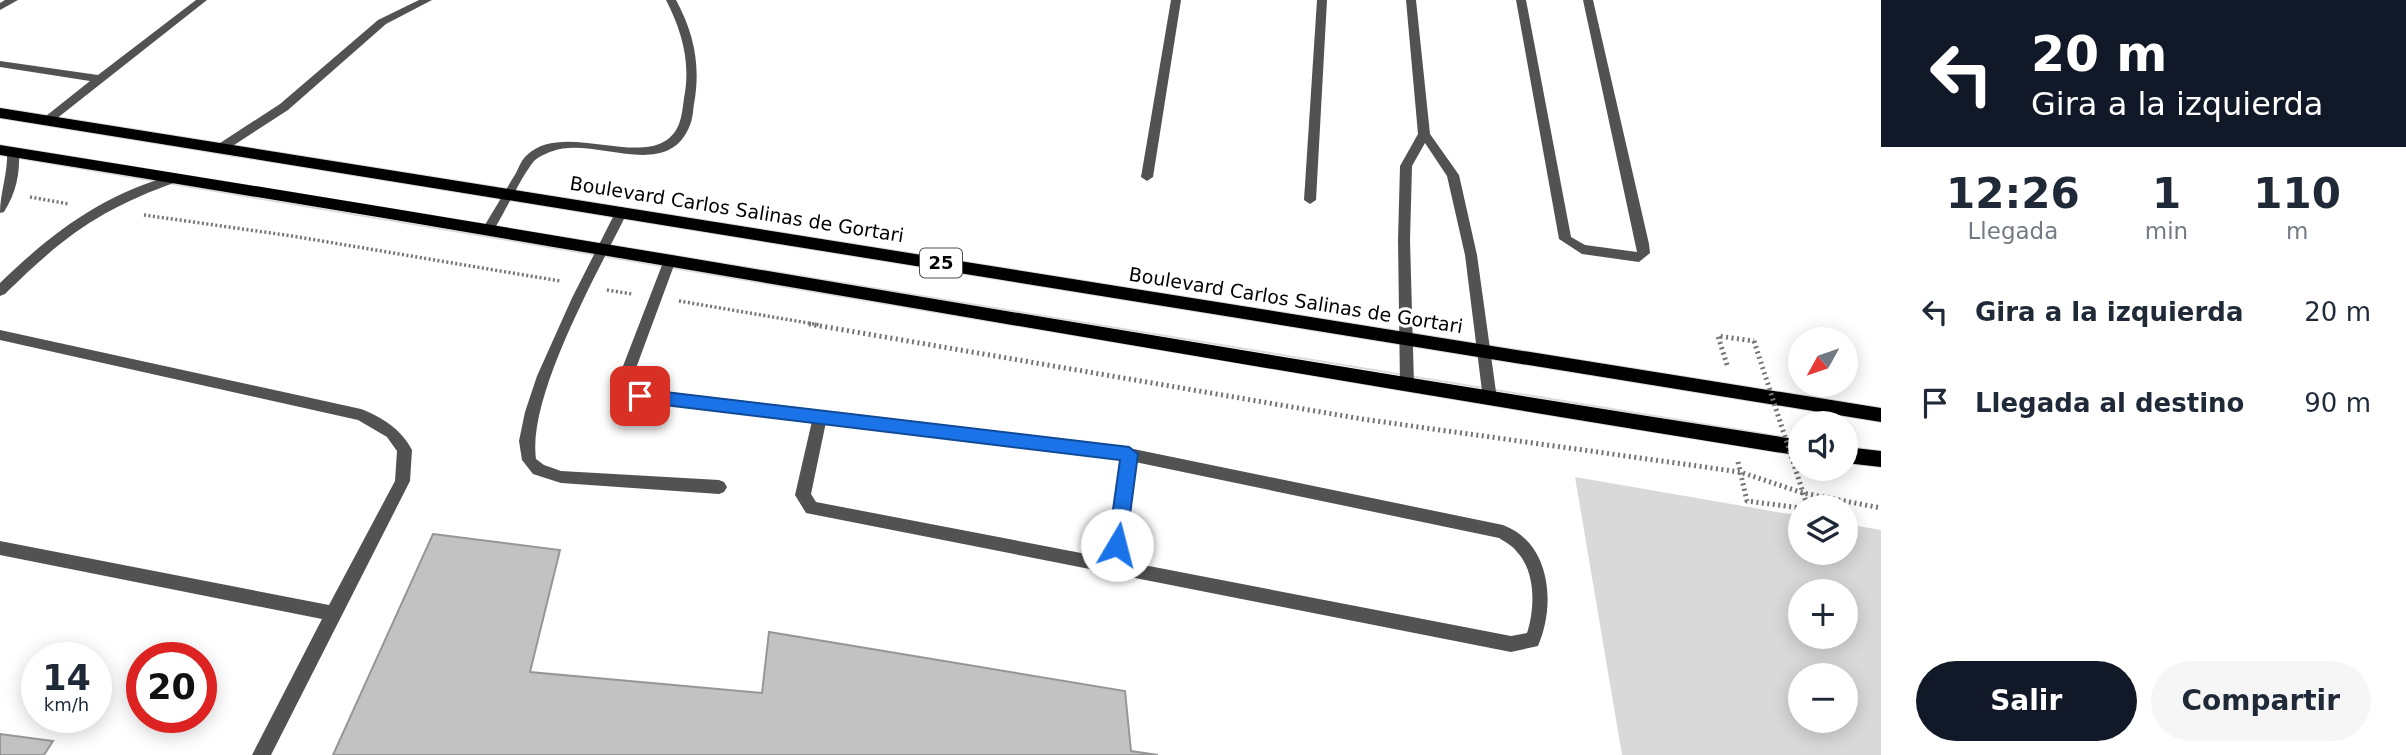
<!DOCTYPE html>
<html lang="es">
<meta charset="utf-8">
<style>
:root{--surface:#fff;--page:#f6f6f7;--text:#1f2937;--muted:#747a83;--accent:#111827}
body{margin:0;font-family:"DejaVu Sans",sans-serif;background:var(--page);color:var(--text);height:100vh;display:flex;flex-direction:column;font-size:26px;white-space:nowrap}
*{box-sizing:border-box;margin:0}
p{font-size:23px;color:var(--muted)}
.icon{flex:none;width:38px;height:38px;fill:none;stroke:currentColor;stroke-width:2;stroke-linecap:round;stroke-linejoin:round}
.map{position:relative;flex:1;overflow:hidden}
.side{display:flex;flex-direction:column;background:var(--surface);width:525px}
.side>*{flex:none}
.top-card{background:#111827;color:#fff;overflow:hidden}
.needle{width:46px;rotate:230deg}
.controls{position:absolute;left:1788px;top:327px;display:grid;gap:14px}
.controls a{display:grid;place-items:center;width:70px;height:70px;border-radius:50%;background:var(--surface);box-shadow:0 4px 18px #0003;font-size:35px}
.speed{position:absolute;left:21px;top:642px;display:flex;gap:14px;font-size:35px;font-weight:700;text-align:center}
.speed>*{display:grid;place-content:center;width:91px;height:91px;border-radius:50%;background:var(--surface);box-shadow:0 4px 18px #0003;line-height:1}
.speed small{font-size:18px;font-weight:400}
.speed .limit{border:10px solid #d22;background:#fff;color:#111}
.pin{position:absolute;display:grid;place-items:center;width:60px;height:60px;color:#fff;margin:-30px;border-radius:14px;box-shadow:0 4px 10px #0006}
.me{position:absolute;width:77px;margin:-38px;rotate:8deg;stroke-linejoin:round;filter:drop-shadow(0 0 5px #0008)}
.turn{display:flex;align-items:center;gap:24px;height:147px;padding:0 35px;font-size:32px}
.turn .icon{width:91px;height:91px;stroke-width:2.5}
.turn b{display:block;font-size:49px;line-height:60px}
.eta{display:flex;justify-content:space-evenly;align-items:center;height:119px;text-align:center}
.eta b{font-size:42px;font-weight:700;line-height:49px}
.primary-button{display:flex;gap:14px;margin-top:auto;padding:14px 35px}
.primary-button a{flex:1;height:80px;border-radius:42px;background:var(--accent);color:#fff;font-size:28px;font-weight:700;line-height:80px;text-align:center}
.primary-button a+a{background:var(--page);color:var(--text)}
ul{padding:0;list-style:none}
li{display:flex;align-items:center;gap:21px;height:91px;padding:0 35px}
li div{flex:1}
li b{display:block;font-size:26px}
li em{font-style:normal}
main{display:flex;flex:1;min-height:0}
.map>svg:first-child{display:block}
</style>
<main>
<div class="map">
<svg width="1881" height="755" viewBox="0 0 1881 755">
<rect width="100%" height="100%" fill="#fff"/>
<path fill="#d9d9d9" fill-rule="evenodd" d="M1575,477l226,39v37h45v-29l35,6v225h-259zM1801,592h45v45h-45zM1801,676h45v45h-45z"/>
<g fill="#c2c2c2" stroke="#969696" stroke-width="2">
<path d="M433,534l127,16 -30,122 232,21 7,-61 356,59 6,60 27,4h-825z"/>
<path d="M0,734l53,7 -9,14h-44z"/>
</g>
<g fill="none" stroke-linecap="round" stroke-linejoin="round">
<defs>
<g id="primary">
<path d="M0,108l1881,300v14l-1881,-304z"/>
<path d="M0,145c601,95 1200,202 1801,295v16c-601,-96 -1200,-204 -1801,-301z"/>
<path d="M1846,447l35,4v16l-35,-4z"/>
</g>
</defs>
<use href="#primary" stroke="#dbdbdb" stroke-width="2"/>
<g stroke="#747474" stroke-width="3.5" stroke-dasharray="2 2.5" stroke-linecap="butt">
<path d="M30,197l39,7"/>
<path d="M144,215l148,21 268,45"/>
<path d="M607,290l25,4"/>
<path d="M679,301l141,24"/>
</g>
<g stroke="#747474" stroke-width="5" stroke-dasharray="2 3.5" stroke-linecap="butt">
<path d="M809,324l553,95 378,53 63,21 78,15"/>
<path d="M1727,365l-9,-29 36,5"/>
<path d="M1738,462l9,39 54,7"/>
</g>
<g fill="#525252" fill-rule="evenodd">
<path d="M5,0h13l-18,10v-7z"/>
<path d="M196,0h11l-156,123 -4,1 -6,-4 49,-39 -90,-14v-6l98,14z"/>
<path d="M419,0h13l-46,24 -98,86 -60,39h-8v-6l60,-39 98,-84z"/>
<path d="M666,0h10c18,33 25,66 18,104 -1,6 -1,14 -4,21 -22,58 -96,11 -137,26 -6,2 -15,6 -19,10 -13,16 -29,51 -41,70h-8l-2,-3c11,-18 22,-37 33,-55 3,-6 6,-14 11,-18 39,-38 130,23 152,-31 3,-8 4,-18 5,-26 7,-35 -2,-67 -18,-98z"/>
<path d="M1171,0h10l-28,177 -6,4 -6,-4z"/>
<path d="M1317,0h10l-11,200 -6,4 -6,-4z"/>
<path d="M1406,0h10l14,134 29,41 18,80 20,144 -2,4h-10l-2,-4 -18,-144 -18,-79 -22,-33 -13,23 -2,74 4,144 -2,4h-10l-2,-4 -2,-144 2,-74 18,-32z"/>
<path d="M1516,0h10l45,237 14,8 52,7 -54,-252h10l56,244 1,9 -11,9 -57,-8 -23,-15z"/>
<path d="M13,148l6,4c1,22 -3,41 -15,60l-4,1c0,-20 8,-40 7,-61z"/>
<path d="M175,174l6,4 -2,3c-79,28 -115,55 -174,113l-5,2v-13c55,-53 101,-87 175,-109z"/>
<path d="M622,207l6,4c-29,59 -101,185 -92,248l8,6 17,6 158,9 5,2 3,5 -3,5 -5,2 -158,-11 -28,-9 -11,-14 -3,-19 6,-29 12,-36 35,-78 44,-87z"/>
<path d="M670,255l6,5 -44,119v6l3,3 479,57 389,80c48,18 53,80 35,121l-27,6 -705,-139 -11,-18 17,-74 -181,-22 -11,-8 -2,-12 46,-119zM826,422l295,37 -14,99 -291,-56 -5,-8zM1135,462l364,76c6,4 14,8 18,14 19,20 18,57 10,81l-16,3 -388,-75z"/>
<path d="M0,330l361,79c21,8 41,21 51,41l-2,31 -139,274h-19l70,-136 -322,-64v-14l329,64 66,-124 2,-30 -10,-14 -29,-17 -358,-80z"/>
</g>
<use href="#primary" fill="#000" fill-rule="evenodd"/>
<path stroke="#747474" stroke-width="5" stroke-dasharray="2 3.5" stroke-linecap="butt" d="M1754,341l54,167"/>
</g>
<path fill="#1a73e8" stroke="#114b97" stroke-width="2" d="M640,389l489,58 9,7 -12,91 -3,6 -6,2 -6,-2 -3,-6 12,-85 -480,-58 -8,-6z"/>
<g text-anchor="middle" stroke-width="6" stroke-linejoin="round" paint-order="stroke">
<rect fill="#fff" stroke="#4c4c4c" stroke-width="2" x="920" y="248.5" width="42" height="29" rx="5"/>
<g font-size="18" font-weight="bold" fill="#000">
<text x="941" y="269">25</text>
</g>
<g font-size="19" fill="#000" stroke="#fff">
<text transform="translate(737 209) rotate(9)" y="7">Boulevard Carlos Salinas de Gortari</text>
<text transform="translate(1296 300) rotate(9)" y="7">Boulevard Carlos Salinas de Gortari</text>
</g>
</g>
</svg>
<div class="controls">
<a><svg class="needle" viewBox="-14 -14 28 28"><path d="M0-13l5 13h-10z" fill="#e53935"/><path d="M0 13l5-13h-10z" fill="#747a83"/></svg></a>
<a><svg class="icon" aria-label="sound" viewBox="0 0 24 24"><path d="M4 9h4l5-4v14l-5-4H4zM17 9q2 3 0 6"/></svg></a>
<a><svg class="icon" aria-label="layers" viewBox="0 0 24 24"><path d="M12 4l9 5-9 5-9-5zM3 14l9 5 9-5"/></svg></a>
<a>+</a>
<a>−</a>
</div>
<div class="speed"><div>14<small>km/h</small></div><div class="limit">20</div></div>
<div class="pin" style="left:640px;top:396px;background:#d93025"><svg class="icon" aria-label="arrive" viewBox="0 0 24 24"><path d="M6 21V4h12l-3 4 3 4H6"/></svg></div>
<svg class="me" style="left:1117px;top:545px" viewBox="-20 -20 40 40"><circle r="19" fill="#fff"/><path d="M0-13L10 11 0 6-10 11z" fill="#1a73e8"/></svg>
</div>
<section class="side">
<div class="top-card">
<div class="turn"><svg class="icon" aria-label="left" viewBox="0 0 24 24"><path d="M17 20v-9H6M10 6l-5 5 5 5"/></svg><div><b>20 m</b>Gira a la izquierda</div></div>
</div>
<div class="eta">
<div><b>12:26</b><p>Llegada</p></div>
<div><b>1</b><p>min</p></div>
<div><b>110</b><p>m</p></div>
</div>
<ul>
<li><svg class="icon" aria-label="left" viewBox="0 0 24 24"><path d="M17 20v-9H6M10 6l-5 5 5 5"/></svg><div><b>Gira a la izquierda</b></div><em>20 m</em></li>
<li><svg class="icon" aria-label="arrive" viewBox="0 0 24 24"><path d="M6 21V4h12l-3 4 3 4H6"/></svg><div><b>Llegada al destino</b></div><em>90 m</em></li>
</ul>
<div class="primary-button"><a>Salir</a><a>Compartir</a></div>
</section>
</main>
